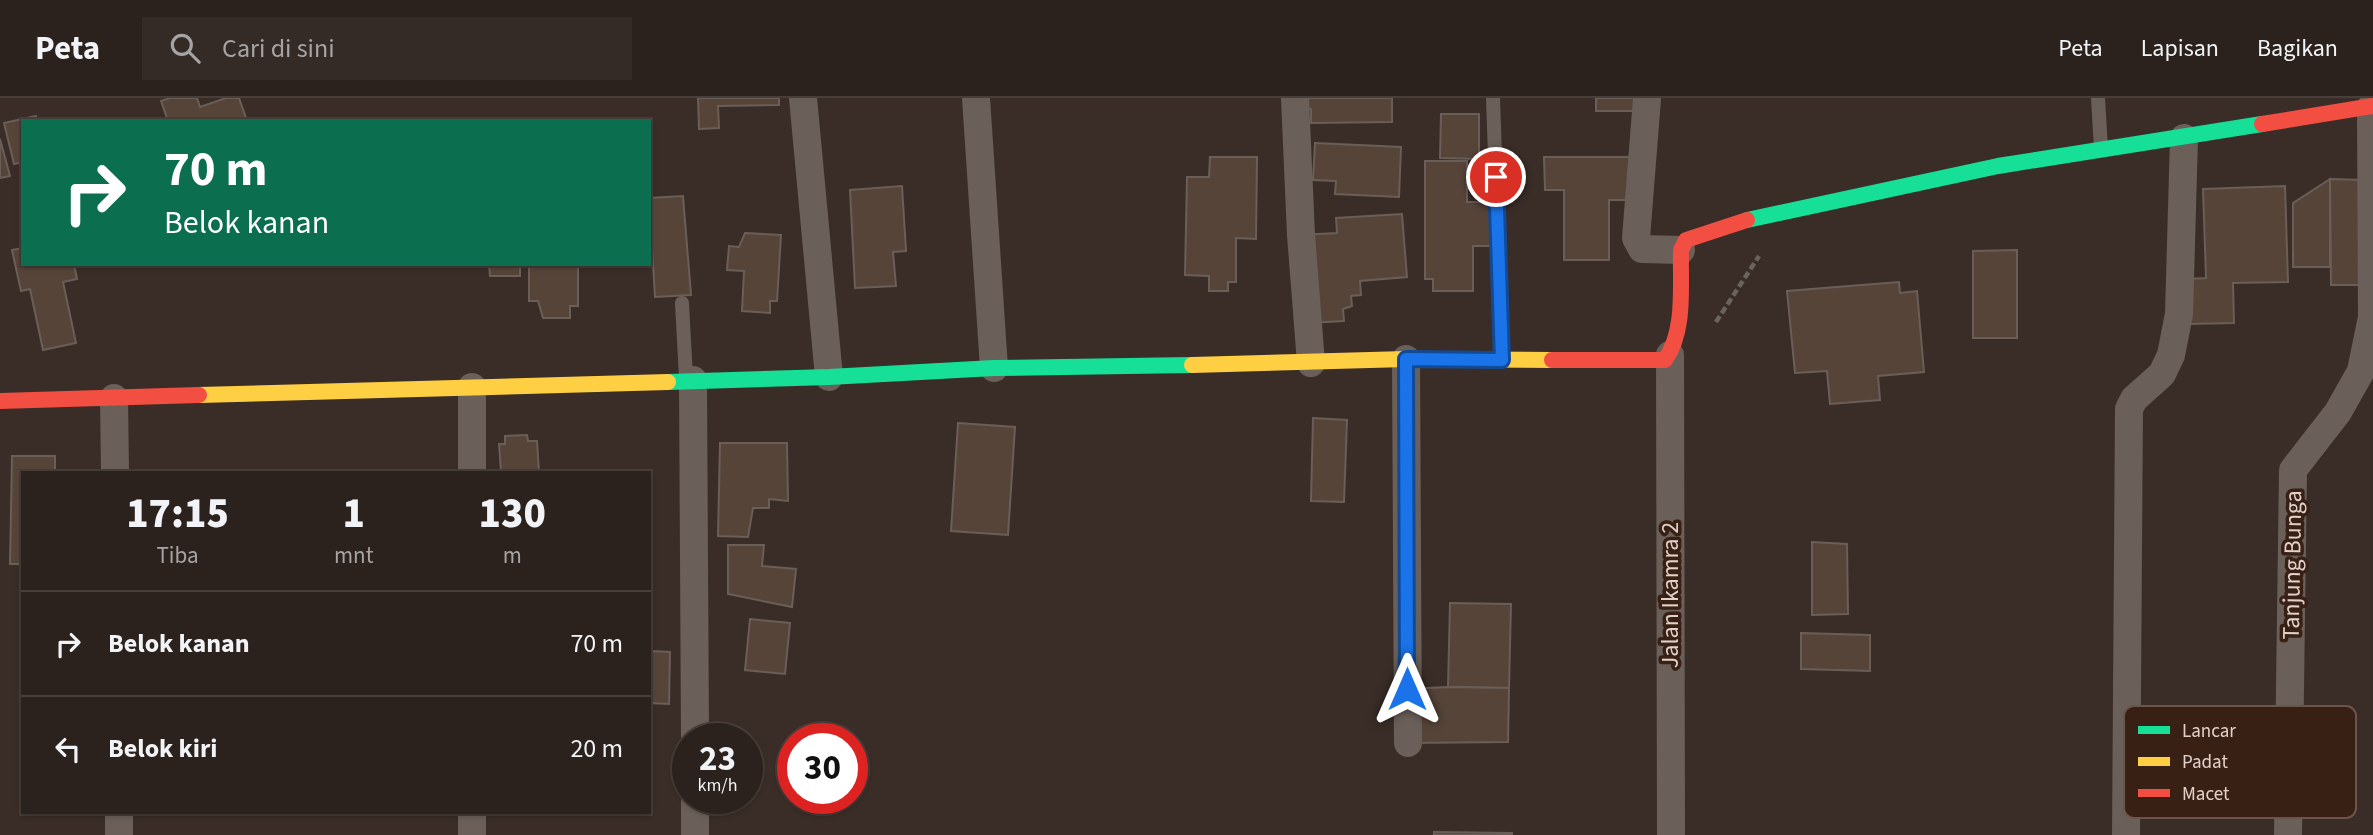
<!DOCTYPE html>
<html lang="id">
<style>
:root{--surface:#2c221d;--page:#342a26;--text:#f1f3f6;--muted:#a6a4a4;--line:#483f3b}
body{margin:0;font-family:"Source Sans 3",sans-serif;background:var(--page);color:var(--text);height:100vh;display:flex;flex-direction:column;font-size:26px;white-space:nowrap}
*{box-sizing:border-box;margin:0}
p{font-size:23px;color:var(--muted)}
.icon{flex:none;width:38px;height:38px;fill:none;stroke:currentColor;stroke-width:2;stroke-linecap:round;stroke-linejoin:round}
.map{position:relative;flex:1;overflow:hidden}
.panel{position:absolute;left:21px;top:373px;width:630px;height:343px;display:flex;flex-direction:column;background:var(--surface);border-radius:0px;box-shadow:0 2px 5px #0004,0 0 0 2px var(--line)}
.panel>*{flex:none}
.hud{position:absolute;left:21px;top:21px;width:630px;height:147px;border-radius:0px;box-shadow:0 2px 5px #0004,0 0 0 2px var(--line);background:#0b6e4f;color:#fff;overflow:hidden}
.speed{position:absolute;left:672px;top:625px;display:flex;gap:14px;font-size:35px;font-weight:700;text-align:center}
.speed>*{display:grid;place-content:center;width:91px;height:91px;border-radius:50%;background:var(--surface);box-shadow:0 2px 5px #0004,0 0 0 2px var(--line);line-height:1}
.speed small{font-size:18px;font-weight:400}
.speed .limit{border:10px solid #d22;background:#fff;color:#111}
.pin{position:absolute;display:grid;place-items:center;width:60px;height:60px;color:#fff;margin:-30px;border:4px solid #fff;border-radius:50%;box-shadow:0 2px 7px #0007}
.me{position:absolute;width:77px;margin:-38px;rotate:0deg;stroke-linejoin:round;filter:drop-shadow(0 0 5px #0008)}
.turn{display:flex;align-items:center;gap:24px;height:147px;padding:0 28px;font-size:32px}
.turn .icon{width:91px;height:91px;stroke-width:2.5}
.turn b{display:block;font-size:49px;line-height:60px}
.eta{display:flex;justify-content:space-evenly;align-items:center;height:119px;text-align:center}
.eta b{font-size:42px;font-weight:800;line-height:49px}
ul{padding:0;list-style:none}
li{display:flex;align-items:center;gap:21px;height:105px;padding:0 28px;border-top:2px solid var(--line)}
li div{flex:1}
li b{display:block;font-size:26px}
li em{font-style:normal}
header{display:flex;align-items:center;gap:42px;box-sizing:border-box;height:98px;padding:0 35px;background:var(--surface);border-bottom:2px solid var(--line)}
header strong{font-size:33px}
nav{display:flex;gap:38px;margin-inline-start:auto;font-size:24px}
.search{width:490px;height:63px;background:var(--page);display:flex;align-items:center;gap:18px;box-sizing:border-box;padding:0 24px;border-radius:0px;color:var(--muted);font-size:26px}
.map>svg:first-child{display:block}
</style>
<header>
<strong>Peta</strong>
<div class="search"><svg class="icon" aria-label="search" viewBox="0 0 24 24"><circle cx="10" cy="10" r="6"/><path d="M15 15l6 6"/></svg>Cari di sini</div>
<nav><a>Peta</a><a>Lapisan</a><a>Bagikan</a></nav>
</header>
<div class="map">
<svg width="2373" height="737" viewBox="0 0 2373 737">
<rect width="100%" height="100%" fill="#3a2d27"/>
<g fill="#564439" stroke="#6a5e58" stroke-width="2">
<path d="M170,0h27l3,9 26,-9h13l8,23h-79l-7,-20z"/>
<path d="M698,0h81v7l-61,1 1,22 -20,1z"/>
<path d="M1296,0h96v24l-81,1v-14h-15z"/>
<rect x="1596" y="0" width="47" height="13"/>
<path d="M1441,16h38v45l-39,-1z"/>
<path d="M36,18l1,5h-14v41l-9,2 -10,-41z"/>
<path d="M0,41l10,37 -10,2z"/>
<path d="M1315,45l86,4 -2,50 -64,-3 1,-13 -23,-1z"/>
<path d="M1210,59h47l-1,82 -20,-1v44h-8v9h-19v-15l-24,-1 2,-98h22z"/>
<path d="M1544,59h86v43h-21v60h-45v-70h-19z"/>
<path d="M1425,63h42v41h27v44h-21v45h-40v-12h-8z"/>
<path d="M2330,81v88h-37v-64z"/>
<path d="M2330,81l34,1 -3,105h-30z"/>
<path d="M902,88l4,65 -13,1 3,34 -41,2 -5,-98z"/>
<path d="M2285,88l3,96 -55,1 1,40 -46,1 -1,-45 19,-1 -3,-89z"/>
<path d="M683,98l8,99 -36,2 -6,-99z"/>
<path d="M1402,116l5,63 -47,4 1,14 -10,1 1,10 -9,3 1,12 -36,2 -7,-88 36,-2 -1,-15z"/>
<path d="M745,135l36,2 -4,66h-7v12l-28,-2 2,-40 -17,-1 2,-24 10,1z"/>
<path d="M23,150v16h51l3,15 -14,3 13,61 -33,7 -13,-61 -9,2 -9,-41z"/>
<path d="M2017,152v88h-44v-87z"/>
<path d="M489,166h31v12h-30z"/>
<path d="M529,166h49v42h-8v12h-27l-5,-17h-9z"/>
<path d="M1899,184l1,11 17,-2 7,81 -46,4 2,24 -50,4 -3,-33 -32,2 -8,-82z"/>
<path d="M1313,320l34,2 -3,82 -33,-1z"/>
<path d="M958,325l57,4 -7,108 -57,-4z"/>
<path d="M527,337l1,6h9l2,31h-38l-2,-28h6v-8z"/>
<path d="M720,345h67l1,58 -19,-2v9h-16l-5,29 -30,-1z"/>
<path d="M12,358h43v16h-32v92h-13z"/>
<path d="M1812,444l35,2 1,70 -36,1z"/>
<path d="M728,447h36l-2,21 34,3 -4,38 -64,-13z"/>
<path d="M1450,505l61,1 -2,84 -61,-1z"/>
<path d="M750,521l40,4 -5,51 -40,-4z"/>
<path d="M1801,535l69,2v36l-69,-2z"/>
<path d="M649,542l1,11 20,1 -1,52 -20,-1z"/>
<path d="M1448,589l61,1 -1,54 -100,1 -1,-54z"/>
<path d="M1434,734l78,1v2h-78z"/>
</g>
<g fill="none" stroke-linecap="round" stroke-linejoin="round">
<path stroke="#6b635d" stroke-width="4.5" stroke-dasharray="7 3.5" stroke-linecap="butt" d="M1716,224l43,-66"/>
<g stroke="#6a6059" stroke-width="14">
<path d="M1493,0l9,261"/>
<path d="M2098,0l3,51"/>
<path d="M682,205l4,75"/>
</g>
<g stroke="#6a6059" stroke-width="28">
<path d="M803,0l26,279"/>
<path d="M976,0l18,270"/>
<path d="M1295,0l6,137 10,128"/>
<path d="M1647,1l-11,139 6,11 39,1"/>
<path d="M1670,257l1,480"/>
<path d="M1406,261l2,384"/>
<path d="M693,282l2,358"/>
<path d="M472,289v85"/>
<path d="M114,300l1,74"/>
<path d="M695,700v37"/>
<path d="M119,714v23"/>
<path d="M472,714v23"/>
<path d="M2126,737l3,-426 5,-10 28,-25 9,-19 8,-41 5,-176"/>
<path d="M2288,737l5,-365 45,-58 23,-41 11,-54 -1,-210"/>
</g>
<g stroke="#16e098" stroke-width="16">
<path d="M1747,122l251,-54 264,-42"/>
<path d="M668,284l161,-5 165,-9 198,-3"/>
</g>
<g stroke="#ffcf43" stroke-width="16">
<path d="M1192,267l214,-6 146,1"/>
<path d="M199,297l469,-13"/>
</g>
<g stroke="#f24e42" stroke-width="16">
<path d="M2262,26l111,-18"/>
<path d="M1552,262h113c21,-30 15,-75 16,-110l5,-10 61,-20"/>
<path d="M0,303l199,-6"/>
</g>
</g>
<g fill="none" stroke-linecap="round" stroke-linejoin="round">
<defs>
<path id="route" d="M1407,591l-1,-330 96,1 -6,-183"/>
</defs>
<use href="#route" stroke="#114b97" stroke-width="18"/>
<use href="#route" stroke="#1a73e8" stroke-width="12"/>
</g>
<g text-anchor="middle" stroke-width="7" stroke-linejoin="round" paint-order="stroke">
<g font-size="24" fill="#e1d1ca" stroke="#382015">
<text transform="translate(2292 467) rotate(-89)" y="8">Tanjung Bunga</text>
<text transform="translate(1670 497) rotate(-90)" y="8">Jalan Ikamra 2</text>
</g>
</g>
<rect x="2124" y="608" width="232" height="112" rx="10" fill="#382015" stroke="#6b554b" stroke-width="2"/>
<rect x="2138" y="628" width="32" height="8" fill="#16e098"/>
<rect x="2138" y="659" width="32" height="9" fill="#ffcf43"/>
<rect x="2138" y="691" width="32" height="8" fill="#f24e42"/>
<g font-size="19" fill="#e1d1ca">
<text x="2182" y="639">Lancar</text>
<text x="2182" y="670">Padat</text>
<text x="2182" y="702">Macet</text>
</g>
</svg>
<div class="speed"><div>23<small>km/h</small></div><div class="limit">30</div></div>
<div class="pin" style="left:1496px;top:79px;background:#d93025"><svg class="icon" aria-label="arrive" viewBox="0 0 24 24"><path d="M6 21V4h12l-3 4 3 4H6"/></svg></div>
<svg class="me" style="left:1407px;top:591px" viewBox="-20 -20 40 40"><path d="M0-17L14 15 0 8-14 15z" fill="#1a73e8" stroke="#fff" stroke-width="4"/></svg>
<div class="hud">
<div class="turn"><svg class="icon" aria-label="right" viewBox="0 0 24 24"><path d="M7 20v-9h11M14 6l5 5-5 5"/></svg><div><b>70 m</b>Belok kanan</div></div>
</div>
<section class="panel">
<div class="eta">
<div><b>17:15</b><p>Tiba</p></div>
<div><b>1</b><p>mnt</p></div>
<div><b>130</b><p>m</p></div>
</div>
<ul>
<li><svg class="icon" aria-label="right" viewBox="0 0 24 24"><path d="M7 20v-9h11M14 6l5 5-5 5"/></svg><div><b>Belok kanan</b></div><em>70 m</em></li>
<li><svg class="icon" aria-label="left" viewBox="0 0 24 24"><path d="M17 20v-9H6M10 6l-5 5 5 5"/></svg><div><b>Belok kiri</b></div><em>20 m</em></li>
</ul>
</section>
</div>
